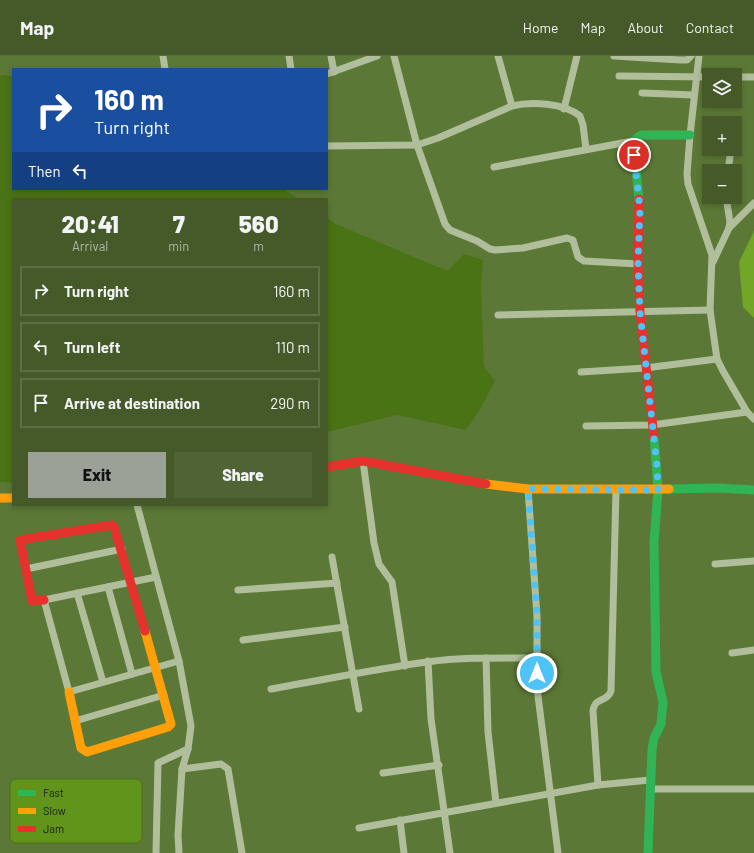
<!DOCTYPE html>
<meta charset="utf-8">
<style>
:root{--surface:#455a28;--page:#4f6334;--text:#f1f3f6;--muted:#b0b9a8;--line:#5d6f45;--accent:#9ca198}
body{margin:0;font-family:Barlow,sans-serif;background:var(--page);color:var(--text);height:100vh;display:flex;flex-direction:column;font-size:15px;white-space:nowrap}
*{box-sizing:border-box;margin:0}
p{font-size:13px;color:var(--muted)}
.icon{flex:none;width:22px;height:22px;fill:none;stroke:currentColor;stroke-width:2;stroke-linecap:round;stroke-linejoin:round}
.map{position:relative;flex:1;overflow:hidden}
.details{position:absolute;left:12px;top:142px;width:316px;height:308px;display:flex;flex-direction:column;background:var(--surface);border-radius:0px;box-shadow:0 2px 6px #0003}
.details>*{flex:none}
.hud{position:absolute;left:12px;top:12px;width:316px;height:122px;border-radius:0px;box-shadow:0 2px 6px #0003;background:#1a4fa0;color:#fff;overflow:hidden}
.buttons{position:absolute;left:702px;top:12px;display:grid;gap:8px}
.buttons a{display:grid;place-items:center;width:40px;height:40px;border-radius:0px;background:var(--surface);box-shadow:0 2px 6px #0003;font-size:20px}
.pin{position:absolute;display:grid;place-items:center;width:34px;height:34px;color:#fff;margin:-17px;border:2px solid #fff;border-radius:50%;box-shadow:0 1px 4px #0007}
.me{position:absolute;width:44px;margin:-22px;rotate:0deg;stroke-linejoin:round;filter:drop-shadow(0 0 3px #0008)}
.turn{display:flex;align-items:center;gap:14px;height:84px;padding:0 16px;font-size:18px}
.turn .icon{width:52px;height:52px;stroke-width:2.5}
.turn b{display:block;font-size:28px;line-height:34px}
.then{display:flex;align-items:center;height:38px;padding:0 16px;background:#0003;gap:8px;font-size:15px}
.eta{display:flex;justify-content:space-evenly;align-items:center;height:68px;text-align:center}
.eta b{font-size:24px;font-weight:800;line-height:28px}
.cta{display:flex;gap:8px;margin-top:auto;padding:8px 16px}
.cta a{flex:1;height:46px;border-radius:0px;background:var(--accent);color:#111;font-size:16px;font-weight:800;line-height:46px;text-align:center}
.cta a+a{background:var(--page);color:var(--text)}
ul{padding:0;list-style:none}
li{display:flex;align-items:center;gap:12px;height:50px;margin:0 8px 6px;padding:0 8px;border:2px solid var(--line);border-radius:0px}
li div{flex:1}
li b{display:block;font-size:15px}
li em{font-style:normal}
header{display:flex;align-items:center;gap:24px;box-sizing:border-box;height:56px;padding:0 20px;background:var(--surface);border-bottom:1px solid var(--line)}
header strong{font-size:19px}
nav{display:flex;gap:22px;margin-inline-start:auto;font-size:14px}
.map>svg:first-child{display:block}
</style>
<header>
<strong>Map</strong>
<nav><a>Home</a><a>Map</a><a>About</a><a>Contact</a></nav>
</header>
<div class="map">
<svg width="754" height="797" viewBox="0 0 754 797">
<rect width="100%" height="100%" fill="#5c7836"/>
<path fill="#71a626" d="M754,175v87l-11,-11 -4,-45z"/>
<g fill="#4a7315">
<path d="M2,19l11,1v113h270l15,10h-285v284l-13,-1v-405z"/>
<path d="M327,162l9,6 111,47 17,-17 19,6 -2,27 3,79 11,15 -16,30 -13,19 -69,-15 -70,17z"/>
</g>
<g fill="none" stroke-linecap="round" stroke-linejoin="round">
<g stroke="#b0be9b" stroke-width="7">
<path d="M163,0l2,13"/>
<path d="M289,0l2,13"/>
<path d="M331,0l3,16"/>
<path d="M394,0l23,89 28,79 5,6 27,11 13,8 5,1 28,-2 44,-10 6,2 5,17 6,4 54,3"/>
<path d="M498,0l14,50"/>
<path d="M614,0l66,4h7l4,-4"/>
<path d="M699,0l-9,79 -3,39 1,10 24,71 -2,55 7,49 6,12 24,41 7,7"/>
<path d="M327,18l50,-18"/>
<path d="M619,20l90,1"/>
<path d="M735,21h19"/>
<path d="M642,37l52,2"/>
<path d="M564,53l13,-53"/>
<path d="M327,90l90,-1 21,-7 74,-32c19,-5 52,-3 68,10l3,9 3,24"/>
<path d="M494,111l139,-26"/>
<path d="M728,115l3,-22"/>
<path d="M729,172l25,-25"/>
<path d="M713,206l16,-34 1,-6 -4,-25"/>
<path d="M498,259l212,-5"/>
<path d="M581,316l64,-4 72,-9"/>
<path d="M586,370l66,-1 95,-13"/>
<path d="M363,405l11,82 5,21 13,18 13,84"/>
<path d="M528,433l9,127v72l21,165"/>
<path d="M137,449l42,156 12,65 -3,23 -6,20 -4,66 1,18"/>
<path d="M332,501l27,152"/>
<path d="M715,508l39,-3"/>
<path d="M26,513l96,-20"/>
<path d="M156,521l-112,23 25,92 110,-31"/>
<path d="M108,531l24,87"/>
<path d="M238,534l99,-7"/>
<path d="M77,537l26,89"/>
<path d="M243,584l102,-13"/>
<path d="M732,597l22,-3"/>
<path d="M486,602l2,74 8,71"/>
<path d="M428,605l3,58 19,134"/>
<path d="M271,633c52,-9 104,-20 156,-27 36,-5 73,-4 110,-4"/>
<path d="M75,665l89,-26"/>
<path d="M182,713l39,-5 7,5 14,84"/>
<path d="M383,717l56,-8"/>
<path d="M598,729l-5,-74c2,-15 14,-8 18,-20l5,-201"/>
<path d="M650,733h104"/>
<path d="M400,764l4,33"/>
<path d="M359,772l239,-43 52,-5"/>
<path d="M156,797l2,-90 30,-14"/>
</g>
<g stroke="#30b455" stroke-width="9">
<path d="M639,143l-6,-58 8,-6h49"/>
<path d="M669,433l49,-1 36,2"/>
<path d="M648,797l4,-103 2,-12 7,-14 2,-22 -7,-30 -2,-130 4,-52 -4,-53"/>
</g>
<g stroke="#ff9f0a" stroke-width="9">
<path d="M486,428l42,5h141"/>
<path d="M0,442h13"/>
<path d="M69,636l12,56 6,4 81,-25 3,-3 -26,-93"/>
</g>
<g stroke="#e5322d" stroke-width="9">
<path d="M639,143l-1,65 2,48 14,125"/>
<path d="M327,411l36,-6 123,23"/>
<path d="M44,544l-12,1 -12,-61 92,-15 2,2 31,104"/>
</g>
</g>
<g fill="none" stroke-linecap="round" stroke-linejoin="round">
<path stroke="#4fc3f7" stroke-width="7" stroke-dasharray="0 12.6" d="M537,617v-57l-9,-127 130,1 -1,-24 -17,-154 -2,-48 2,-55 -6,-54"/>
</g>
<rect x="10" y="723" width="132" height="64" rx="6" fill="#60941a" stroke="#4c701b" stroke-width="1"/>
<rect x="18" y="734" width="18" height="6" fill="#30b455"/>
<rect x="18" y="752" width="18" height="6" fill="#ff9f0a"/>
<rect x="18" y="770" width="18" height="6" fill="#e5322d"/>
<g font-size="11" fill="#1d1d1d">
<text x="43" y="741">Fast</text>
<text x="43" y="759">Slow</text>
<text x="43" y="777">Jam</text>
</g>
</svg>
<div class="buttons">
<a><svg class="icon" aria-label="layers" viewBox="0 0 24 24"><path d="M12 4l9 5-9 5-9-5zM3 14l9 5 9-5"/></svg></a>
<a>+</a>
<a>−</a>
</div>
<div class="pin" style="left:634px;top:99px;background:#d93025"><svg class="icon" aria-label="arrive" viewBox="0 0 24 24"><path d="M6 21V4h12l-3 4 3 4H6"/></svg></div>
<svg class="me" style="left:537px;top:617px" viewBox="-20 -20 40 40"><circle r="17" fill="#4fc3f7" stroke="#fff" stroke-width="3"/><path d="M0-11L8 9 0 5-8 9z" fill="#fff"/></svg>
<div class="hud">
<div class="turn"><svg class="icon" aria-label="right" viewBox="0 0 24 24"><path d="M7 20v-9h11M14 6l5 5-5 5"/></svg><div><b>160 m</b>Turn right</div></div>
<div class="then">Then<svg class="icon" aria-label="left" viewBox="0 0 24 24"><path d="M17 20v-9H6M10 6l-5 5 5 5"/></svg></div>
</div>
<section class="details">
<div class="eta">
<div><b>20:41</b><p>Arrival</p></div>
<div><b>7</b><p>min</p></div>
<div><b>560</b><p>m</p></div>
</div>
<ul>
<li><svg class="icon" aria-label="right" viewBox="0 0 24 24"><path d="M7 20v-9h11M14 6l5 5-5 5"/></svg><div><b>Turn right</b></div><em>160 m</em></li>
<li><svg class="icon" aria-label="left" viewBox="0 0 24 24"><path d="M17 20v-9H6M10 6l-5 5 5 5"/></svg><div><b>Turn left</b></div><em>110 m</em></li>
<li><svg class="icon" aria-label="arrive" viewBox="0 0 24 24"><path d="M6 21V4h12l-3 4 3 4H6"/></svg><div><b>Arrive at destination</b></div><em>290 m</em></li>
</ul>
<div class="cta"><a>Exit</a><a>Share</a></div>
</section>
</div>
